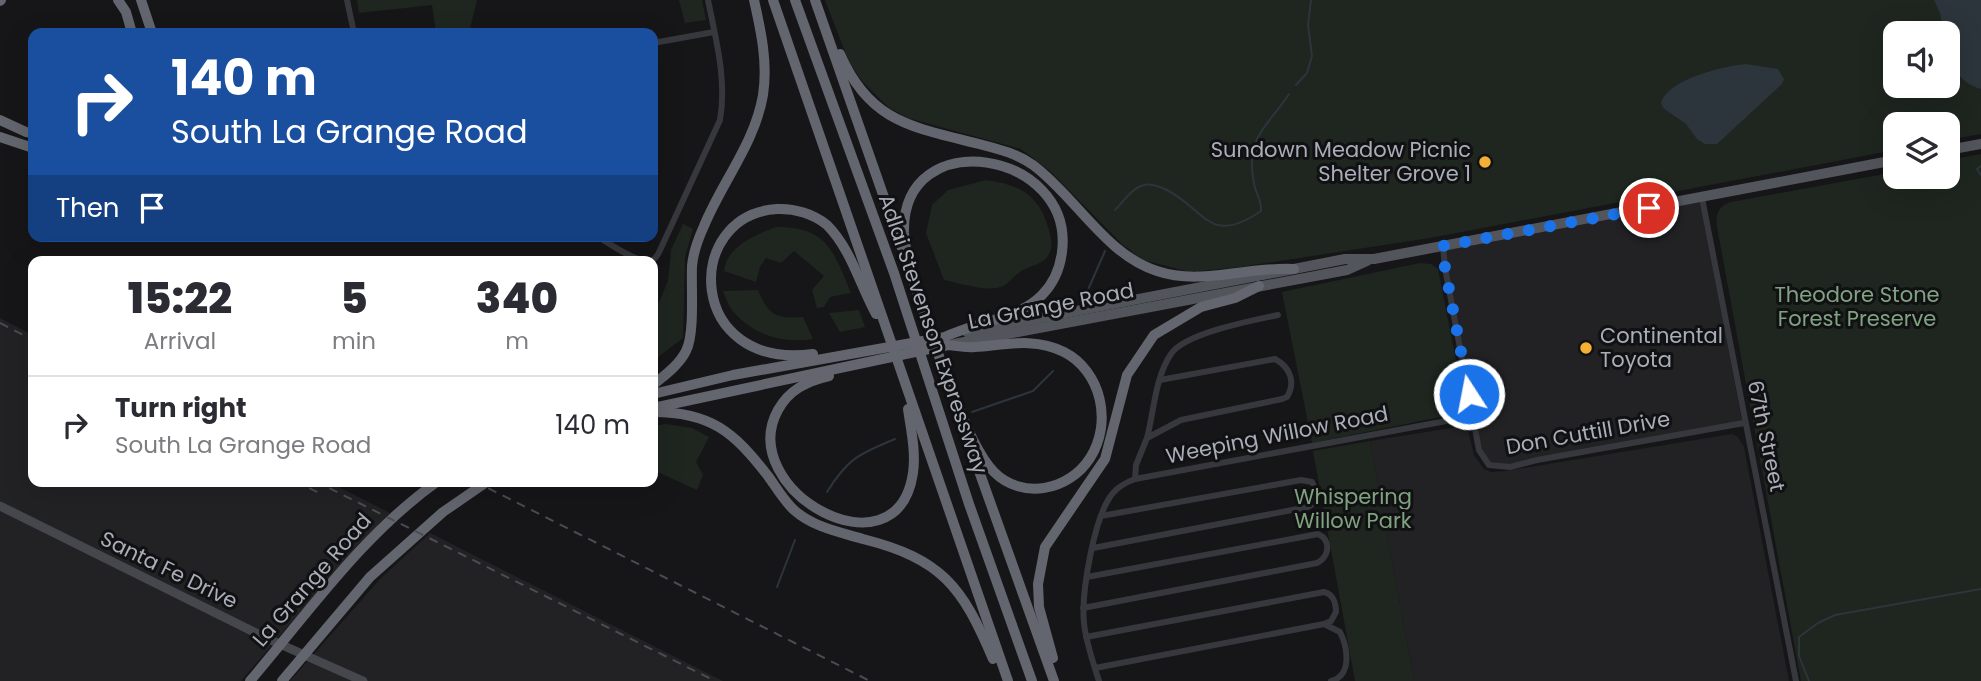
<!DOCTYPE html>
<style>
:root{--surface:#fff;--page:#f7f7f7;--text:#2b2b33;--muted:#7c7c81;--line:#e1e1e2}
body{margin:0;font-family:Poppins,sans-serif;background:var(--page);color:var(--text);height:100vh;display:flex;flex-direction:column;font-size:26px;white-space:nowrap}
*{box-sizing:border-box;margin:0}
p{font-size:23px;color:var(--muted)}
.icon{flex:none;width:38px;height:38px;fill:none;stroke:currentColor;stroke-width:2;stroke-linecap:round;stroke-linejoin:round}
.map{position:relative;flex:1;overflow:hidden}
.sheet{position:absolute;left:28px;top:256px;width:630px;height:231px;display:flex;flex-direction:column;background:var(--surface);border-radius:14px;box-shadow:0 7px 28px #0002}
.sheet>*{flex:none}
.top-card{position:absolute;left:28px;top:28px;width:630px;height:214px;border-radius:14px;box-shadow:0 7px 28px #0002;background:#1a4fa0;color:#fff;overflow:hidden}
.controls{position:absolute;left:1883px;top:21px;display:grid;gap:14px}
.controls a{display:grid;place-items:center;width:77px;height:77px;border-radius:14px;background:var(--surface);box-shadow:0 7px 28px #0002;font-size:35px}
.pin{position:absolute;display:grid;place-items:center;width:60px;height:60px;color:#fff;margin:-30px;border:4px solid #fff;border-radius:50%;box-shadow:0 2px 7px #0007}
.me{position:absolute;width:77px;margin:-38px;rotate:349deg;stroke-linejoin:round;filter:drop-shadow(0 0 5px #0008)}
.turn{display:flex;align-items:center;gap:24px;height:147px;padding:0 28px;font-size:32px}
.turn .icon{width:91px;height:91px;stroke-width:2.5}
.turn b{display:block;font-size:49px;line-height:60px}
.then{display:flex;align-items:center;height:66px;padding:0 28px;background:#0003;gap:14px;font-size:26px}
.eta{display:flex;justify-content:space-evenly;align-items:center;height:119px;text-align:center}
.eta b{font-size:42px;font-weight:800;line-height:49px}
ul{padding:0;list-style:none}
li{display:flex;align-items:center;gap:21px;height:98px;padding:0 28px;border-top:2px solid var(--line)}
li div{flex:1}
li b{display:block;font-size:26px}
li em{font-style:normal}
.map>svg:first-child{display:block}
</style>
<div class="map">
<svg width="1981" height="681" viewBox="0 0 1981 681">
<rect width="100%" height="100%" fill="#161618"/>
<g fill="#222225">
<path d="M1700,202l42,219 -231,44 -21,-3 -9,-15 -34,-179 -1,-21z"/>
<path d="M0,318l33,17v146h294l63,32 -35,35 -114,133h-241z"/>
<path d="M1458,427l10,4 6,24 10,14 7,3 14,-1 227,-37 5,2 7,11 45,234h-375l-44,-240z"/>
<path d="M430,533l293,148h-433l90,-102z"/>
</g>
<g fill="#1e261f" fill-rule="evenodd">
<path d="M357,0h120l-8,33h-33l-4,-28 -73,8z"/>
<path d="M679,0h23l4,20 -21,3z"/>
<path d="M825,0h1156v134l-33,6v-16h-53v26l-465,88 -190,29 -50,5 -47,-12 -20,-15 -73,-74 -29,-22 -113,-31 -20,-11 -26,-26 -13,-19zM1895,33h53v53h-53z"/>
<path d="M1981,154v527h-180l-84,-454c-2,-12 1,-21 14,-25l164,-30v5h53v-17z"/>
<path d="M986,180c35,5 53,15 63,50 2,8 4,14 1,22 -5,13 -20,13 -30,20 -6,4 -11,11 -17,14 -14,7 -44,-3 -59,-6l-18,-47 6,-28 16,-15z"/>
<path d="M683,224l10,5 -8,28 -2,81 -30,23v-45l15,-35 3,-31z"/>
<path d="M776,227c52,0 57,24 75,66l-21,4 -6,10 -7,1 -5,-18 12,-14 -30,-25 -13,12 -15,-5 -6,9 -4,15 -32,-11c3,-25 31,-36 52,-44z"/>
<path d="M1420,263l11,1 7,5 25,128 -2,11 -11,7 -138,28 -30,-151z"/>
<path d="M758,290c10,25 18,29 45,27l10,22c-29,5 -61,-4 -80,-28 -5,-5 -7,-14 -10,-20z"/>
<path d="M859,310l6,17 -25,5 -11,-19z"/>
<path d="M666,424l26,4 17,9 -13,25 7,13 -6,15 -44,-20v-44z"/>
<path d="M1370,441l44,240h-59l-42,-230z"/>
</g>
<g fill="#2c353c">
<path d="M1934,0h47v89c-26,-7 -33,-31 -33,-56h-4l-4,-20z"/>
<path d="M1745,64l33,5 6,10 -2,5 -65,60h-12l-8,-5 -11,-15 -23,-16 -2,-6c10,-24 61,-35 84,-38z"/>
</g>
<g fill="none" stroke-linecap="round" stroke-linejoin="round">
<g stroke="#2c353c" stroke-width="2">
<path d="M1296,85l11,-12 5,-17 -4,-31 3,-25"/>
<path d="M1981,166l-4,3 4,6"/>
<path d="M1115,210c8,-8 17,-22 29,-25 7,-2 16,2 21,4 41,20 43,58 96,22 1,-10 -5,-17 -7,-27 -9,-48 12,-55 35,-90"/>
<path d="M1087,292l18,-41"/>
<path d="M972,412l61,-21 20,-20"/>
<path d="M827,492c21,-34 32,-38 68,-53"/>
<path d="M777,587l18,-47"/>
<path d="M1809,681l-10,-25v-19l19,-14 17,-8 146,-26"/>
</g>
<g stroke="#37383d" stroke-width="6">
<path d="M347,0l7,33"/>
<path d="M653,43l61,-11"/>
<path d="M1702,198l94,483"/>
<path d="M597,236c11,7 40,27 53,25 6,-1 9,-8 11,-13l59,-128c7,-40 -4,-80 -12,-120"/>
<path d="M1443,246l2,22 34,182 10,15 21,2 27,-7 207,-37"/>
<path d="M1147,438c7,-26 8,-61 24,-84 14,-21 83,-34 107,-39"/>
<path d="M1135,479l1,-14 11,-27 34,-18 101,-21 5,-2c9,-15 3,-30 -12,-38l-115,21"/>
<path d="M1093,548l215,-41 8,-5 1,-10 -5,-10 -11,-2 -200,36"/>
<path d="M1083,608l234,-45c10,-5 14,-17 6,-26l-5,-3 -231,43"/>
<path d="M1086,637l238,-45c9,2 12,11 12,20l-5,9 -7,3 16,8c8,16 12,44 -9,49"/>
<path d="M1095,668l229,-44"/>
<path d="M1099,681c-6,-19 -13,-38 -15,-58 -3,-29 10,-108 29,-130 6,-7 14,-11 22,-14l338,-63"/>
</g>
<path stroke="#45474d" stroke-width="9" d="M0,506l264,131 99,44"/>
<g stroke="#53555c" stroke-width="10">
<path d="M1948,150l33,-6"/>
<path d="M967,332l327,-63 51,-10h29l521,-99"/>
<path d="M954,344l393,-74 20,-9"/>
</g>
<g stroke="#63666e" stroke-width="10">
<path d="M118,0l8,12 6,21"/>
<path d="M141,0l11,33"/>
<path d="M773,0l235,681"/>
<path d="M795,0l99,273 75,231 63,177"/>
<path d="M815,0l86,246"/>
<path d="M0,1l1,-1"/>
<path d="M840,54c30,69 73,73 139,90 19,5 37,9 54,21 42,31 73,90 124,106 44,15 91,-5 137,-2"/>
<path d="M0,120l26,12 7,1"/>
<path d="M0,137l33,11"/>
<path d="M914,284l36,104"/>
<path d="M813,354c-127,17 -131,-139 -36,-145 17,-1 37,5 50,16 24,24 33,60 49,89"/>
<path d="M829,376c-22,5 -40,14 -51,34 -44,80 119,171 135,63 3,-21 -2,-43 -5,-64"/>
<path d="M653,385c12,-10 26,-20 33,-34 9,-17 5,-64 6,-85 1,-12 7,-29 12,-40 18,-44 51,-83 59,-131 5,-32 -2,-64 -9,-95"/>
<path d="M653,394l80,-19 212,-38c30,-15 74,-18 97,-42 11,-11 18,-27 20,-43 13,-101 -161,-131 -158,-19 1,19 7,38 12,57"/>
<path d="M653,408l295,-63c9,1 18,3 27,2 30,-2 59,-10 89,5 37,19 49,70 26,106 -21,33 -68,42 -96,14 -19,-19 -35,-65 -46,-90"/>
<path d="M653,412c58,0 81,20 115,64 8,11 16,25 26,34 19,17 45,22 69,29 79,20 99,47 130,120"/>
<path d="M969,443l85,238"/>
<path d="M1053,658l-14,-51 -1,-23 7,-37 60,-88 22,-84 27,-40 47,-28 34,-9 24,-12"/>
<path d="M250,681c59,-69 113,-147 188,-200"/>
<path d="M282,681l88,-104 73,-65 45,-31"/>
</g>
<g stroke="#4a4c52" stroke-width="2" stroke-dasharray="9 7" stroke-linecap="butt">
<path d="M0,323l33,17"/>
<path d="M295,481l28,14"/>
<path d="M315,481l400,200"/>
<path d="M474,481l396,200"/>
</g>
</g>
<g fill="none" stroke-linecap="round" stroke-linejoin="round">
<path stroke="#1a73e8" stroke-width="12" stroke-dasharray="0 21.6" d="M1469,394l-24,-126 -2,-22 206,-38"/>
</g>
<g fill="#f2b134" stroke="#111113" stroke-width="2.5">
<circle cx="1485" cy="162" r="7"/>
<circle cx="1586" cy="348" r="7"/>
</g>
<g text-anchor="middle" stroke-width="6" stroke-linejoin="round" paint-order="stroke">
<g font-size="21" fill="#a8adb8" stroke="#111113" text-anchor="end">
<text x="1471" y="157">Sundown Meadow Picnic<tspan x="1471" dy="24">Shelter Grove 1</tspan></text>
<text x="1600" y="343" text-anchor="start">Continental<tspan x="1600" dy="24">Toyota</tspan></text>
</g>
<g font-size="21" fill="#7fa381" stroke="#111113">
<text x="1857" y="302">Theodore Stone<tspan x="1857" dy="24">Forest Preserve</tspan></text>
<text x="1353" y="504">Whispering<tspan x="1353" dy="24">Willow Park</tspan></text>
</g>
<g font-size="21" fill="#a8adb8" stroke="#111113">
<text transform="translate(1051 306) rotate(-11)" y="7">La Grange Road</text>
<text transform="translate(933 334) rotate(71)" y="7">Adlai Stevenson Expressway</text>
<text transform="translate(1588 433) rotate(-10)" y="7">Don Cuttill Drive</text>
<text transform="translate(1277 435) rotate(-11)" y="7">Weeping Willow Road</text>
<text transform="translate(1766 436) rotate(78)" y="7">67th Street</text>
<text transform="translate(169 570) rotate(26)" y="7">Santa Fe Drive</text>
<text transform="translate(312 580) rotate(-49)" y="7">La Grange Road</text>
</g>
</g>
</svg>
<div class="controls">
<a><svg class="icon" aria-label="sound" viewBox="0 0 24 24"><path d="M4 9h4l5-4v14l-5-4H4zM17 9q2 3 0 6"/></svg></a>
<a><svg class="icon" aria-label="layers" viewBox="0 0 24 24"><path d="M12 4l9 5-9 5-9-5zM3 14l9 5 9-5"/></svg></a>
</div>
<div class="pin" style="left:1649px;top:208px;background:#d93025"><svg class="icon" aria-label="arrive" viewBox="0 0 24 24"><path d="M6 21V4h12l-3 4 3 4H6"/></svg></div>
<svg class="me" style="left:1469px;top:394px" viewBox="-20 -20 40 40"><circle r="17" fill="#1a73e8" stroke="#fff" stroke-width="3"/><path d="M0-11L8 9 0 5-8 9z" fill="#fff"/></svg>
<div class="top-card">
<div class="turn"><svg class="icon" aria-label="right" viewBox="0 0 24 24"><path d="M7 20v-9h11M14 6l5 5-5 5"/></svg><div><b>140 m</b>South La Grange Road</div></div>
<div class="then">Then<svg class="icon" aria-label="arrive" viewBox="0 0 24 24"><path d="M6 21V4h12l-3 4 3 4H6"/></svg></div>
</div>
<section class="sheet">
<div class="eta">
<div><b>15:22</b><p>Arrival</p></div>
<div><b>5</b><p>min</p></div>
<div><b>340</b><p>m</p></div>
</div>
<ul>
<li><svg class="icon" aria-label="right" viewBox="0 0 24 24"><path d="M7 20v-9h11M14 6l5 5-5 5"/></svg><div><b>Turn right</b><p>South La Grange Road</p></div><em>140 m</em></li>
</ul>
</section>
</div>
